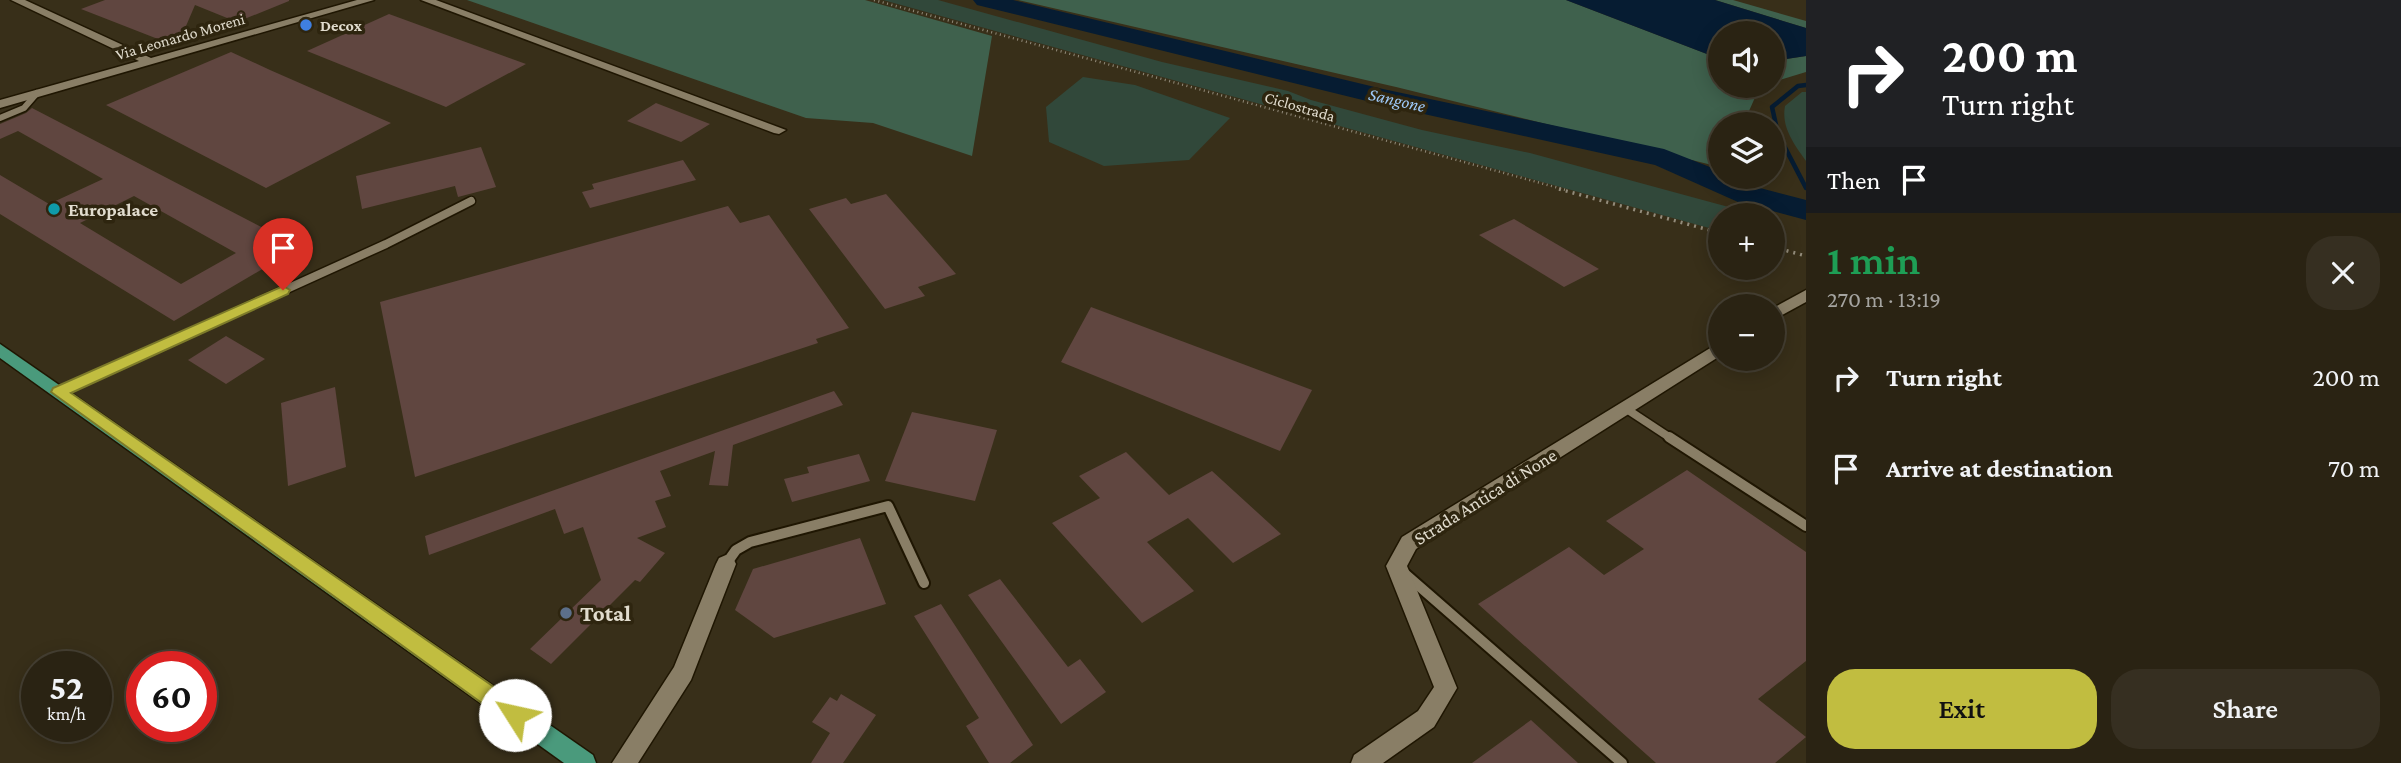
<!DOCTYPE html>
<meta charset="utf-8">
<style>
:root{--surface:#2a2313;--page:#362f21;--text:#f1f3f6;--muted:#a5a4a0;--line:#464033;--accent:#c1bd40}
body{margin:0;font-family:"Crimson Pro",serif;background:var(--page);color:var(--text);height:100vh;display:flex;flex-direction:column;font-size:26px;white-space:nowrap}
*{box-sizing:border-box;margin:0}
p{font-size:23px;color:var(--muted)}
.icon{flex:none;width:38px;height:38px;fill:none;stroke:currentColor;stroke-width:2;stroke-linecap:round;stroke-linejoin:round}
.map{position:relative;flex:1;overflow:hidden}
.sheet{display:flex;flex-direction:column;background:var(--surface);width:595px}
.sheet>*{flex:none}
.guide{background:#202124;color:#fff;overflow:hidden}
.tools{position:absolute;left:1708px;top:21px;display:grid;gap:14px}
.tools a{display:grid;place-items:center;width:77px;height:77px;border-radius:50%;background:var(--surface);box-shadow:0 4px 18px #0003,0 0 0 2px var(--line);font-size:35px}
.speed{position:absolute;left:21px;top:651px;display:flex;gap:14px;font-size:35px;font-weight:700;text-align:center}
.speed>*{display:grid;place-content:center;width:91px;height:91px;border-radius:50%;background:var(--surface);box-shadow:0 4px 18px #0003,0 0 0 2px var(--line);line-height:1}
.speed small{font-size:18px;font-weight:400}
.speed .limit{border:10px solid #d22;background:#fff;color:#111}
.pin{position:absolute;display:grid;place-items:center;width:60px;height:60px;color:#fff;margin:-72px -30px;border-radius:50% 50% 50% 0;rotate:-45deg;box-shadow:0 0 7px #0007}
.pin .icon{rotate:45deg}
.me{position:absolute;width:77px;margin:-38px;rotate:305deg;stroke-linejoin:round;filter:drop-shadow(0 0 5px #0008)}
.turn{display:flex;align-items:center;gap:24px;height:147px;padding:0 21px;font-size:32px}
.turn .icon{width:91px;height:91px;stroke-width:2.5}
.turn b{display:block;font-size:49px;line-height:60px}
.then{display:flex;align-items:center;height:66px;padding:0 21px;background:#0003;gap:14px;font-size:26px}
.round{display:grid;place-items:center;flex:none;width:74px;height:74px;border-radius:28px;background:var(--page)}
.head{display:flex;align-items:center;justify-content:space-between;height:119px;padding:0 21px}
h1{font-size:42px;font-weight:600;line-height:52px;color:#1e9e55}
.cta{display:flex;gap:14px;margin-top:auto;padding:14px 21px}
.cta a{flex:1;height:80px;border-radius:28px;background:var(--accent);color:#111;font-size:28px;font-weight:600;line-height:80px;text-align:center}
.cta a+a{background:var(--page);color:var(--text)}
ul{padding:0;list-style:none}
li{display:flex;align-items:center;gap:21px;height:91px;padding:0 21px}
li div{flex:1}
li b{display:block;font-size:26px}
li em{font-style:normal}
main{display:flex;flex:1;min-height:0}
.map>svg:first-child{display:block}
</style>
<main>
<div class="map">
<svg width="1806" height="763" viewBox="0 0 1806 763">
<rect width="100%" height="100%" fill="#382f19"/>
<g fill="#31483a">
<path d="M883,0h55l224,62 126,29 23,9 111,30 108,23 228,62h-38v16z"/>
<path d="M1083,77l52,8 95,33 -41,42 -85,6 -55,-24 -3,-35z"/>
<path d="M1802,92h4v69c-12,-17 -25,-34 -21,-55z"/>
</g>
<g fill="#3f614d">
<path d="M467,0h398l127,36 -20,120 -99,-33 -67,-5z"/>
<path d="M1018,0h548l154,59v27h47l-10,7 -8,18 4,13h-33v43l-324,-80z"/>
<path d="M1715,0h18l73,21v7z"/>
<path d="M1806,56v16l-33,10v-21z"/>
</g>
<path fill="#061c32" d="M1566,0h149l91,28v28l-33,5v-28h-53v26z"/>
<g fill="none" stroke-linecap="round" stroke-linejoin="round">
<path stroke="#061c32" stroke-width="4.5" d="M1806,85l-8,1 -26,21 6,27 28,54"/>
<path fill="#061c32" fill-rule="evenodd" d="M973,0h40l370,89 281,60 56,22v6h13l27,11 46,12v20l-68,-18 -83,-37 -272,-60 -406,-100z"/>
</g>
<g fill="#604640" fill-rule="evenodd">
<path d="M105,0h184v1l-52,21 -42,-17 -12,28 -20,8 -82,-32z"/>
<path d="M389,14l137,50 -80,43 -139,-56z"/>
<path d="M231,52l39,18 121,53 -125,65 -160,-83z"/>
<path d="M656,103l54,21 -29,18 -54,-21z"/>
<path d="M32,108l268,139 -126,74 -174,-107v-39l49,29 54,-25 -85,-48 -18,8v-15l26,-11zM134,196l102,57 -55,31 -101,-61z"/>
<path d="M481,147l15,40 -38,10 -3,-11 -93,23 -6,-33z"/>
<path d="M683,160l13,20 -106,28 -8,-16 12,-3 -2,-5z"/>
<path d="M886,194l70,80 -38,13 7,9 -40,13 -76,-100 37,-11 5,6z"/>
<path d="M728,206l12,17 29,-8 80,113 -33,11 2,4 -403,134 -35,-175z"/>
<path d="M1514,219l85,50 -35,18 -85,-52z"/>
<path d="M1091,307l221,83 -32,61 -219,-89z"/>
<path d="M226,336l39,23 -39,25 -38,-24z"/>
<path d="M335,387l11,80 -58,19 -7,-83z"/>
<path d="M834,391l9,14 -110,40 -5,41 -19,-1 6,-34 -55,20 11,25 -16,5 11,26 -29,11 28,15 -25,29 -5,-2 -84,84 -21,-15 71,-69 -18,-53 -19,7 -9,-25 -126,46 -4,-19z"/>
<path d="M912,412l85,18 -22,71 -90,-20z"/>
<path d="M1126,452l43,43 43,-24 69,63 -48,29 -45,-45 -41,24 47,49 -52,32 -90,-100 48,-25 -21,-22z"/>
<path d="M859,454l11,27 -78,21 -8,-23 25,-6 -2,-6z"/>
<path d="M1687,470l119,82v109l-48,38 48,38 -31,26h-119l-178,-159 91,-57 35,28 40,-26 -38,-28z"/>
<path d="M860,538l26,66 -112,34 -39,-28 18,-41z"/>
<path d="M1000,579l68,88 12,-8 26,33 -45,32 -93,-129z"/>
<path d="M941,604l92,141 -23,18h-21l-23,-37 13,-8 -65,-102z"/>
<path d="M841,694l35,21 -33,48h-32l19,-30 -18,-11 18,-25 7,4z"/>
<path d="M1531,720l47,43h-106z"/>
</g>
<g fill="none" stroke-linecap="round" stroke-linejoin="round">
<defs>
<path id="lane-far2" d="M0,118l24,-10 13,-15"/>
<g id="lane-far1">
<path d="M59,392l327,-148 85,-43"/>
<path d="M1625,408l47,31"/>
</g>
<g id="lane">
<path d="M1669,437l137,89"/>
<path d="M726,564l10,-14 14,-8 138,-36 36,77"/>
<path d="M1404,573l218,190"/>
</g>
<g id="street">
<path d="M11,0h14l126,58 206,-58h17l-374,108v-8l139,-39z"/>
<path d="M421,0h15l350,130 -7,4 -5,-1z"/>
<path d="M1806,290v12l-33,18v-12z"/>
<path d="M1720,342v14l-304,193 -9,17 50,122 -23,39 -51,36h-32l3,-8 64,-44 16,-24 -48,-121 16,-29z"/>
<path d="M726,555l7,3 3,6 -45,116 -53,83h-26l62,-96 42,-103 3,-6z"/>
</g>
<path id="primary" d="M0,344l593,411 3,8h-32l-564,-405z"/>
</defs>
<use href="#lane-far2" stroke="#1f1602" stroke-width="9"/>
<use href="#lane-far1" stroke="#1f1602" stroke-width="11"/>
<use href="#lane" stroke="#1f1602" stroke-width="14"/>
<use href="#street" stroke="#1f1602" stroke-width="3"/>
<use href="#primary" stroke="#1f1602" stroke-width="3"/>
<path stroke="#938c7b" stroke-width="2.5" stroke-dasharray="1 3.5" stroke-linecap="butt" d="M874,0l692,190"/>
<g stroke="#938c7b" stroke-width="3.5" stroke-dasharray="2 5" stroke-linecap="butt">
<path d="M1559,189l161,44"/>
<path d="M1773,247l33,9"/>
</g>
<use href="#lane-far2" stroke="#897e66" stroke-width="6"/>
<use href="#lane-far1" stroke="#897e66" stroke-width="8"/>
<use href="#lane" stroke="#897e66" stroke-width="10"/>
<use href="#street" fill="#897e66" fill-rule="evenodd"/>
<use href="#primary" fill="#4a9a7c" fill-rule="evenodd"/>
</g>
<path fill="#c1bd40" stroke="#7d7b2a" stroke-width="2" d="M283,286l7,4 -2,4 -217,99 452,314 3,8 -3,7 -8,3 -7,-3 -457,-330 2,-4z"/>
<circle fill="#3f7fe0" stroke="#2e250f" stroke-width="2.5" cx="306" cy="25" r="7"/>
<circle fill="#0f9aa8" stroke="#2e250f" stroke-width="2.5" cx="54" cy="209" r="7"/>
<circle fill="#5c6f8a" stroke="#2e250f" stroke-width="2.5" cx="566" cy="613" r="7"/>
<g text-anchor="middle" stroke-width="7" stroke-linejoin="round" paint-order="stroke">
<g font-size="16" font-weight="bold" fill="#e1dcce" stroke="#2e250f" text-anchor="start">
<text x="320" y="31">Decox</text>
</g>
<g font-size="16" fill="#e1dcce" stroke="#2e250f">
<text transform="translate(180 36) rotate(-16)" y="6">Via Leonardo Moreni</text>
<text transform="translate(1300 106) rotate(16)" y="6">Ciclostrada</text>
</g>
<g font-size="18" font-style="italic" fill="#9ec9f8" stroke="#2e250f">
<text transform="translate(1397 100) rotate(13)" y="6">Sangone</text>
</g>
<g font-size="19" font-weight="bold" fill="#e1dcce" stroke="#2e250f" text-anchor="start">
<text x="68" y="216">Europalace</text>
</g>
<g font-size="19" fill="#e1dcce" stroke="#2e250f">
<text transform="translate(1485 496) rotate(-32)" y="7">Strada Antica di None</text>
</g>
<g font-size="23" font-weight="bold" fill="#e1dcce" stroke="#2e250f" text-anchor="start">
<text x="580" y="621">Total</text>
</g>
</g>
</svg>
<div class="tools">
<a><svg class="icon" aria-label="sound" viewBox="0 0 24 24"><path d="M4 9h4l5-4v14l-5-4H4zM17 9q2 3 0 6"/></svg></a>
<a><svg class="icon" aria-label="layers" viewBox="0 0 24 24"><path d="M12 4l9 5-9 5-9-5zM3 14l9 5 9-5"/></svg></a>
<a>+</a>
<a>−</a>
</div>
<div class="speed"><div>52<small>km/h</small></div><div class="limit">60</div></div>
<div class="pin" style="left:283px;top:290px;background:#d93025"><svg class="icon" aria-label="arrive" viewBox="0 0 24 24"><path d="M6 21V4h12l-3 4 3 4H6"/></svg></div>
<svg class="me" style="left:515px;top:715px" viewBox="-20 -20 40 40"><circle r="19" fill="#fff"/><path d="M0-13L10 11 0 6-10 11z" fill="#c1bd40"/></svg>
</div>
<section class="sheet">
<div class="guide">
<div class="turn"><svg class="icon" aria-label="right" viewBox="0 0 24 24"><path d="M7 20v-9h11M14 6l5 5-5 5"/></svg><div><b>200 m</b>Turn right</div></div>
<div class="then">Then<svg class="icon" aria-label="arrive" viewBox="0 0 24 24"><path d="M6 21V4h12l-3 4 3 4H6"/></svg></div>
</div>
<div class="head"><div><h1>1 min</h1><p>270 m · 13:19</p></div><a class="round"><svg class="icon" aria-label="close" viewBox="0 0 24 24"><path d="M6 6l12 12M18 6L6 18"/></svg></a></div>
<ul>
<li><svg class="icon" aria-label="right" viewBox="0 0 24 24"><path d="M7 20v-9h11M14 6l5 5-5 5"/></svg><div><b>Turn right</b></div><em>200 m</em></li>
<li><svg class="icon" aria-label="arrive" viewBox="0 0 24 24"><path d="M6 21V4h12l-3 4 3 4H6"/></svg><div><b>Arrive at destination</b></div><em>70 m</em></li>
</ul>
<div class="cta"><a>Exit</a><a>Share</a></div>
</section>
</main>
